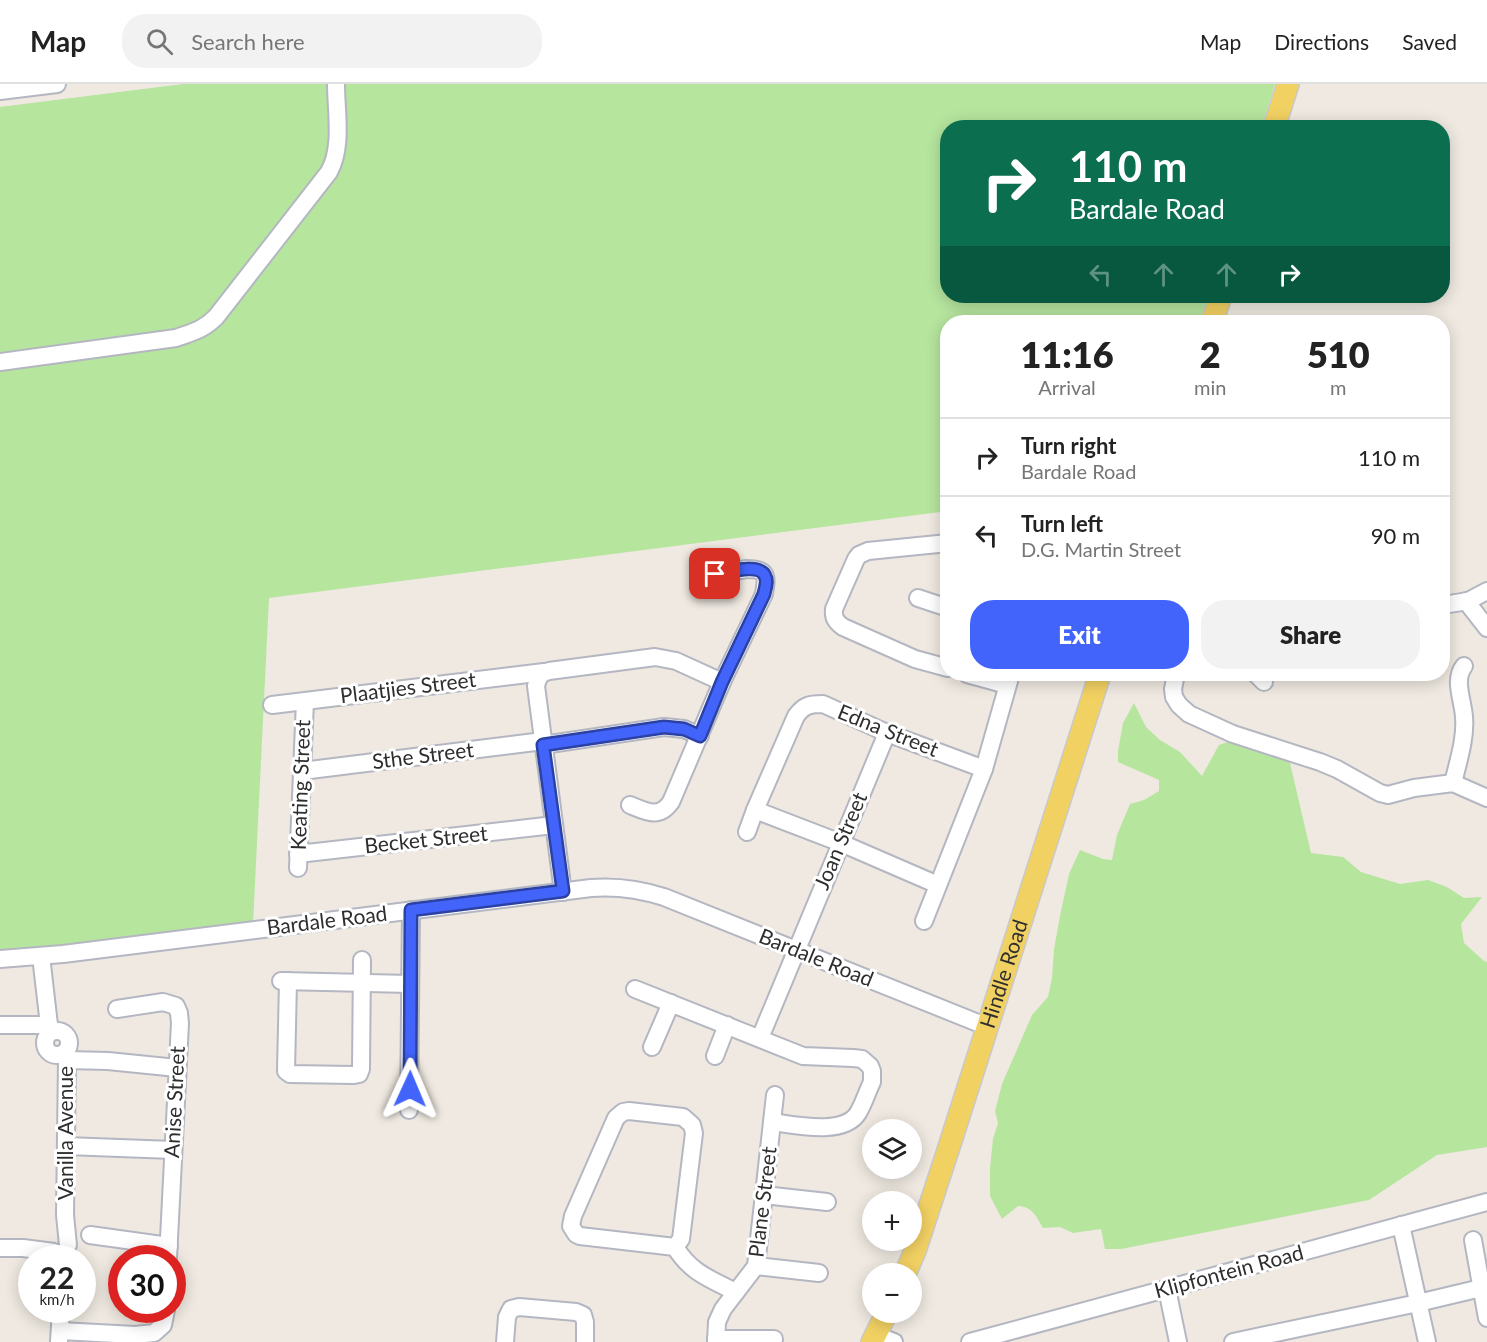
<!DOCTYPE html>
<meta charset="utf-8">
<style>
:root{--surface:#fff;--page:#f2f2f2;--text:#222;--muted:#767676;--line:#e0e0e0;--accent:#4264fb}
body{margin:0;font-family:Lato,sans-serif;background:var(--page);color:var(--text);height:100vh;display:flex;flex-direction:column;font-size:22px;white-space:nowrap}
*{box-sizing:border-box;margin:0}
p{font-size:20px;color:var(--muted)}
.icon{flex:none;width:33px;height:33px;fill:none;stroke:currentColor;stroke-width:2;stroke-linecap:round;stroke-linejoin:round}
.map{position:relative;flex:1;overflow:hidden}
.drawer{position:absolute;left:940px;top:231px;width:510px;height:366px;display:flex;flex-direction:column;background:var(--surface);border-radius:24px;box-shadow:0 3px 15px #0003}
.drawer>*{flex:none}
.top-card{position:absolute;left:940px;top:36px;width:510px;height:183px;border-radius:24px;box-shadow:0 3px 15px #0003;background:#0b6e4f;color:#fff;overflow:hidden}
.tools{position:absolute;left:862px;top:1035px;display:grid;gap:12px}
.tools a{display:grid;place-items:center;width:60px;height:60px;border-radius:50%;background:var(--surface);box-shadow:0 3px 15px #0003;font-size:30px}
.speed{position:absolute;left:18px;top:1161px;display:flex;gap:12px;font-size:30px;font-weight:700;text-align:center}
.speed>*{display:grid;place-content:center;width:78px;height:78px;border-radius:50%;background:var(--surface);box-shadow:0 3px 15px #0003;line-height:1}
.speed small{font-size:15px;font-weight:400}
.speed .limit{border:9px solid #d22;background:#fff;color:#111}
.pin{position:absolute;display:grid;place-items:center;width:51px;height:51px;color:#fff;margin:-26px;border-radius:12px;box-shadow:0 3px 9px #0006}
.me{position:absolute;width:66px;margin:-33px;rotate:1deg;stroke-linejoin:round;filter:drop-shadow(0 0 4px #0008)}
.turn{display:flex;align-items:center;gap:21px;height:126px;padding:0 30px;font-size:27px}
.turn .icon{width:78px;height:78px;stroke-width:2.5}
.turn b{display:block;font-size:42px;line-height:51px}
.lanes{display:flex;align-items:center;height:57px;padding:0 30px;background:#0003;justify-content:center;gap:30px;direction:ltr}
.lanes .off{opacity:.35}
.eta{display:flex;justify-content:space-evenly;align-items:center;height:102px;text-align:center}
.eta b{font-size:36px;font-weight:800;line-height:42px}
.button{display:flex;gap:12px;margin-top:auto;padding:12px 30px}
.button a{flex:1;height:69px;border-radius:24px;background:var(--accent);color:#fff;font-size:24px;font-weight:800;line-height:69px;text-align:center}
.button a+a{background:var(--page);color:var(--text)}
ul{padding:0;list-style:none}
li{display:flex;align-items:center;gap:18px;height:78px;padding:0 30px;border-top:2px solid var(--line)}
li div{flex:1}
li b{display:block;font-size:22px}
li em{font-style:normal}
header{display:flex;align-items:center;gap:36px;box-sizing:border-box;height:84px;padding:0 30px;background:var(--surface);border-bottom:2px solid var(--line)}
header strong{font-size:28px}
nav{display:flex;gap:33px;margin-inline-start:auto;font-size:21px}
.search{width:420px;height:54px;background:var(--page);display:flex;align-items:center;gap:15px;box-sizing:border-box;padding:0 21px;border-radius:24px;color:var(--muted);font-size:22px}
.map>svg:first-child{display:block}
</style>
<header>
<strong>Map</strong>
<div class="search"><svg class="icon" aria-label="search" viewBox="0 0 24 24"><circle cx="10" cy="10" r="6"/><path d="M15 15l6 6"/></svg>Search here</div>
<nav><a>Map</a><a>Directions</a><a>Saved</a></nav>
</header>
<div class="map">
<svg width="1487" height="1258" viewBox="0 0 1487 1258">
<rect width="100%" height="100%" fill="#efe9e1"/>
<g fill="#b6e59e">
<path d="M183,0h1092l-13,43 -314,1v168h260l-8,26h-252v189l-679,87 -16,326 -225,28 -28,-1v-844z"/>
<path d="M1134,619l12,24 14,13 20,12 22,24 17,-31 25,-9 46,27 21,90 32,4 18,15 39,12 28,-4 19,7 17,11 18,-1 -21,27 3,19 20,18 3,1v185l-50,8 -68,45 -248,49h-16l-4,-20 -28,4 -13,-6 -17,1c-7,-12 -10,-21 -25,-22l-16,13 -12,-23v-28l3,-29 5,-16 -3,-12 7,-27 30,-69 16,-18 4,-19 2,-29 6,-33 9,-42 11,-24 23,9 9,1 5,-25 13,-31 14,-4 15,-9v-11l-41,-18v-11l5,-28z"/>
</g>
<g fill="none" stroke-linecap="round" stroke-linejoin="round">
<defs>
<g id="minor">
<path d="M0,7l57,-7"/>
<path d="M0,278l176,-24c17,-6 27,-8 40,-21l113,-145c14,-25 7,-60 7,-88"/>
<path d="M948,459l-80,8 -9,4 -3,4 -22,50c-1,9 2,13 9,18l72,32 33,9"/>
<path d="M918,514l30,10"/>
<path d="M1466,517l21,27"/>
<path d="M1443,521l25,-4 19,-10"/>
<path d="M967,590l40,11"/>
<path d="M1176,590l-3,15 1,8 5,8 10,9 44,20 87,28 17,7 43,24 8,2 26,-7 39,-5 34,15"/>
<path d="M1256,590l8,8"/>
<path d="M272,621l272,-33"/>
<path d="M543,661l121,-18 20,2 16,7"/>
<path d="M984,685l27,-95"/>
<path d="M302,687l241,-30"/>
<path d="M1453,699c5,-21 13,-45 11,-66 -1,-17 -11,-37 0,-51"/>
<path d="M630,721c17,7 29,14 41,-3l51,-120 42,-88c3,-18 4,-25 -17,-25l-48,7"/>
<path d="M755,726l86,33 97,42"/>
<path d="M747,748l8,-22 41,-94c8,-11 14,-12 27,-12l64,29 97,36 -60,152"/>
<path d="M298,770l256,-29"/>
<path d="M298,784l7,-167"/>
<path d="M563,808l-27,-206c2,-8 4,-13 13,-15l106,-14 21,4 46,21"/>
<path d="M41,872l8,69"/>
<path d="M0,875l63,-5 528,-66c25,-2 48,1 73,9l324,130"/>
<path d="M281,897l129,3"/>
<path d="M288,897l-2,90 4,3 64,1 5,-1 2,-5 1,-109"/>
<path d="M635,905l168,67 50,2 9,1 8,7 2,5v11c-5,10 -8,21 -14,31 -14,23 -63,12 -86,9"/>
<path d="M117,925l46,-7 13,4 3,7 1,10 -12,235"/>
<path d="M0,941h49l5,6"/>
<circle cx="57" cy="959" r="12"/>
<path d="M760,954l127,-305"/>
<path d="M652,963l19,-44"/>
<path d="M66,967l1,9 -2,155 3,30"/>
<path d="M715,972l12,-31"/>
<path d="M67,976l41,1 69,7"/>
<path d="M409,1026l2,-200"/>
<path d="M629,1027l54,6 9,8 2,8 -13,106 -6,8 -95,-11 -4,-2 -5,-8 2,-10 43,-98 7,-6z"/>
<path d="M66,1062l107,4"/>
<path d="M764,1111l63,7"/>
<path d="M1401,1141l26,117"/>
<path d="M90,1151l79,11"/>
<path d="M1473,1156l14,78"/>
<path d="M675,1163c16,26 35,32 61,45"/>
<path d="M0,1164h23l31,4"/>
<path d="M756,1182l63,7"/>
<path d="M1167,1205l11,53"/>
<path d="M60,1247l75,4 19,-2 9,-8 3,-15"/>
<path d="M875,1251l19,7"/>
<path d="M716,1255h58"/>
<path d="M59,1257l2,-31"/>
<path d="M505,1258l2,-25 4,-8 8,-2 57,5 7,3 2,7v20"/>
<path d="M716,1258l1,-20 6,-13 33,-43 19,-171"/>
<path d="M970,1258l517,-140"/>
<path d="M1233,1258l185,-39 63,-15"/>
</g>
<g id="major">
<path d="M1274,44l14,-44"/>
<path d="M1212,238l9,-26"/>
<path id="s1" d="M905,1190l10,-23 35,-107 150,-470"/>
<path d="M872,1258l15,-30"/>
</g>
</defs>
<use href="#minor" stroke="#b4b7c1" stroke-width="20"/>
<use href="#major" stroke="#c9c9c9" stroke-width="24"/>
<use href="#minor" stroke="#fff" stroke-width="16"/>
<use href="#major" stroke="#f2d163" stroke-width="21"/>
</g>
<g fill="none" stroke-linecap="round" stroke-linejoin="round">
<defs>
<path id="route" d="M410,1005l1,-179 152,-19 -20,-146 121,-18 20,2 16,7 22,-54 42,-88c1,-5 4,-13 1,-18 -5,-13 -39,-4 -50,-2"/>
</defs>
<use href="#route" stroke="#2b41a3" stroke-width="15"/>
<use href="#route" stroke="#4264fb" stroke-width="10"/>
</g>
<g text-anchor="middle" stroke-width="6" stroke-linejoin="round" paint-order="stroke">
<g font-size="21" fill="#2e2e2e" stroke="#fff">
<text transform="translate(408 604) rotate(-7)" y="7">Plaatjies Street</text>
<text transform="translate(888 647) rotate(22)" y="7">Edna Street</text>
<text transform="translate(423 672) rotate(-7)" y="7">Sthe Street</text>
<text transform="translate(301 701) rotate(-88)" y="7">Keating Street</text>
<text transform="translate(426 756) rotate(-6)" y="7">Becket Street</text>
<text transform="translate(841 757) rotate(-67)" y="7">Joan Street</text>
<text transform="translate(327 837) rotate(-7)" y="7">Bardale Road</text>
<text transform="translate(816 874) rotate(22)" y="7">Bardale Road</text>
<text dy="7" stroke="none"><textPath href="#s1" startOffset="316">Hindle Road</textPath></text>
<text transform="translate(175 1018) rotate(-87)" y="7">Anise Street</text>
<text transform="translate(66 1049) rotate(-90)" y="7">Vanilla Avenue</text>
<text transform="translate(763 1118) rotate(-83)" y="7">Plane Street</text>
<text transform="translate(1229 1188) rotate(-15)" y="7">Klipfontein Road</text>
</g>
</g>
</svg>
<div class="tools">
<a><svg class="icon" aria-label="layers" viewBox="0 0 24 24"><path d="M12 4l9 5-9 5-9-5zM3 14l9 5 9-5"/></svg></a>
<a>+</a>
<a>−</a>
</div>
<div class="speed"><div>22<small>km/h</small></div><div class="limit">30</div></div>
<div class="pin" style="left:715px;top:490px;background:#d93025"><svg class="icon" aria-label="arrive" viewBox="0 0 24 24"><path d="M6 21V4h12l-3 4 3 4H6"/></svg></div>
<svg class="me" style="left:410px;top:1005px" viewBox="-20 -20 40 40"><path d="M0-17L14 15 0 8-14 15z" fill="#4264fb" stroke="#fff" stroke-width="4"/></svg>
<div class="top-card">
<div class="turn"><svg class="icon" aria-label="right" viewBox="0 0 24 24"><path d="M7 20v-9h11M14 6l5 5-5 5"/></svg><div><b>110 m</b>Bardale Road</div></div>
<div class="lanes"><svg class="icon off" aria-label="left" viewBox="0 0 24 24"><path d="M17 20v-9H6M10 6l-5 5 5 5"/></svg><svg class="icon off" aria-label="ahead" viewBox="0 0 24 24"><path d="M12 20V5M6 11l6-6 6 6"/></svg><svg class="icon off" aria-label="ahead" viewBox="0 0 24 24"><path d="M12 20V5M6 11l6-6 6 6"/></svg><svg class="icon" aria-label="right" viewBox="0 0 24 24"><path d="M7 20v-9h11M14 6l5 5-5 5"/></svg></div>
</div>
<section class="drawer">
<div class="eta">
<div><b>11:16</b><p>Arrival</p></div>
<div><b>2</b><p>min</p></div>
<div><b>510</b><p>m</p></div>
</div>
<ul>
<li><svg class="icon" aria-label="right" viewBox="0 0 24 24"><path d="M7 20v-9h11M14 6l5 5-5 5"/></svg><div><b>Turn right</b><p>Bardale Road</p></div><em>110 m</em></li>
<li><svg class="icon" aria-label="left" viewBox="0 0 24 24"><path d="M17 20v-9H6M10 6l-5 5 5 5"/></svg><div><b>Turn left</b><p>D.G. Martin Street</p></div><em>90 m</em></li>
</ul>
<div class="button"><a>Exit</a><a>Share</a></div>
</section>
</div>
